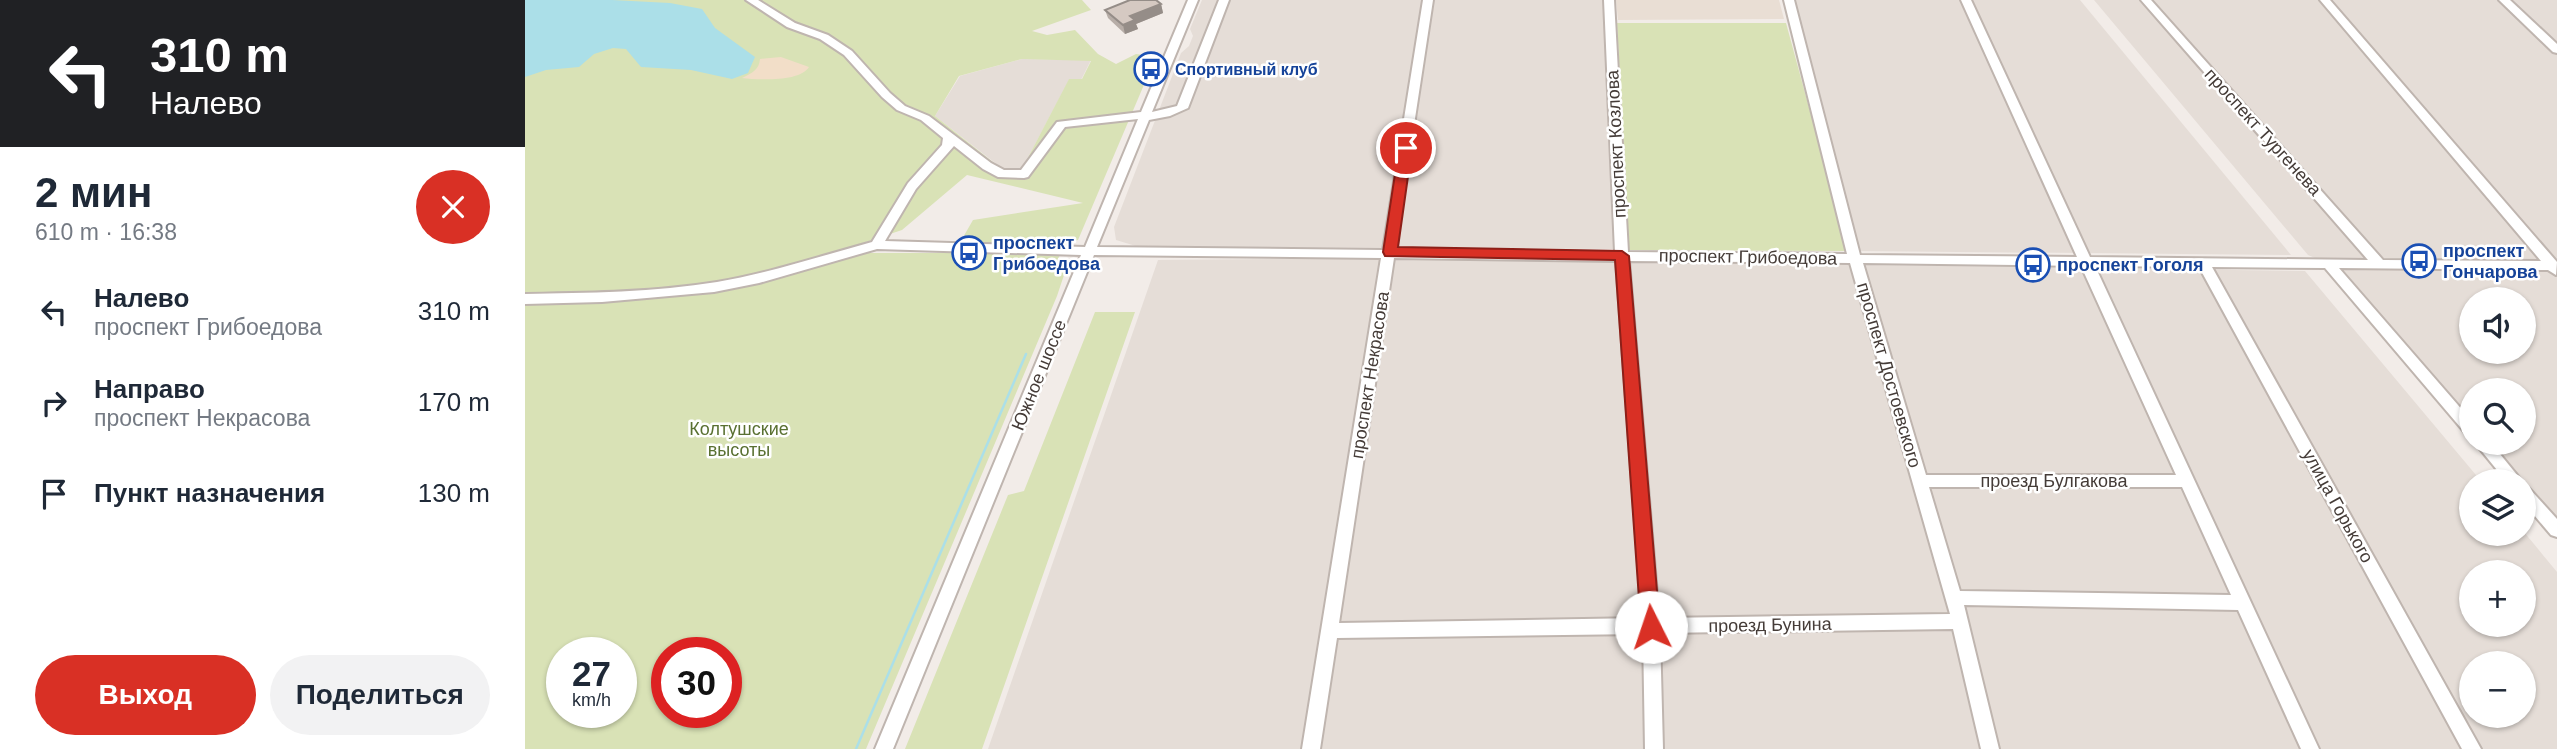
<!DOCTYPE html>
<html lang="ru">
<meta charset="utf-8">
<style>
:root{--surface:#fff;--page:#f2f2f3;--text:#1f2937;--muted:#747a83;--accent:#d93025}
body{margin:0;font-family:Helvetica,sans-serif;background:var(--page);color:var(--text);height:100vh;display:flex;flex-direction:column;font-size:26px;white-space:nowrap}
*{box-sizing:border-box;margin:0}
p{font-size:23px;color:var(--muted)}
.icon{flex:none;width:38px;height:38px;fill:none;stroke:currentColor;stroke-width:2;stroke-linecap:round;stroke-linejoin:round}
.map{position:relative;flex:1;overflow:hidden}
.drawer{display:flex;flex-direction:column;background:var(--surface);width:525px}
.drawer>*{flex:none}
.hud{background:#202124;color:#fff;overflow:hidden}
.controls{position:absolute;left:1934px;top:287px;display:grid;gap:14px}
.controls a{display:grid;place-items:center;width:77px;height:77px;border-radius:50%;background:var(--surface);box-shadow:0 2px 5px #0004;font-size:35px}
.speed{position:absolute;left:21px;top:637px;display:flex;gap:14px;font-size:35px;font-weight:700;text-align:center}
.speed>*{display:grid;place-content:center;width:91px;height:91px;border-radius:50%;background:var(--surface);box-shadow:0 2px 5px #0004;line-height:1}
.speed small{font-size:18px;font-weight:400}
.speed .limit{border:10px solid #d22;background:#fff;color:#111}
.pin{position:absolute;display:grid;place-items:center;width:60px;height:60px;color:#fff;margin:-30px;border:4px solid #fff;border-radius:50%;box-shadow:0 2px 7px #0007}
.me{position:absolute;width:77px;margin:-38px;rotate:356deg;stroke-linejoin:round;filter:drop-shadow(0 0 5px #0008)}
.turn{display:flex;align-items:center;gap:24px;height:147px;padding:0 35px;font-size:32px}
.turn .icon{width:91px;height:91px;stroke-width:2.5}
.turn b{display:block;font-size:49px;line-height:60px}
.round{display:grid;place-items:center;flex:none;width:74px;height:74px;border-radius:37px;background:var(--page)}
.head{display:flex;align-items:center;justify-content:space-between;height:119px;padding:0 35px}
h1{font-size:42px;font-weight:600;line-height:52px}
.action{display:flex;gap:14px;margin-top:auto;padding:14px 35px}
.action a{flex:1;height:80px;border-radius:42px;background:var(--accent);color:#fff;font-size:28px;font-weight:600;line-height:80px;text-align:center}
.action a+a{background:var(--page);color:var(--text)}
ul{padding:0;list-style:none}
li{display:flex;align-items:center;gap:21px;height:91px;padding:0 35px}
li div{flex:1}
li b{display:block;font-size:26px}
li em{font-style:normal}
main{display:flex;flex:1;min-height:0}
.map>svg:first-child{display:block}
</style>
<main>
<section class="drawer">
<div class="hud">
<div class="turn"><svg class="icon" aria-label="left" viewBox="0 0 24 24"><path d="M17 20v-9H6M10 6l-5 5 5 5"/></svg><div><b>310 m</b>Налево</div></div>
</div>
<div class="head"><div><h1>2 мин</h1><p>610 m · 16:38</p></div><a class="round" style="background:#d93025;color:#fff"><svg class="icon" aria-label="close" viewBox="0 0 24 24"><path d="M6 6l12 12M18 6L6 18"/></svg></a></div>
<ul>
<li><svg class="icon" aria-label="left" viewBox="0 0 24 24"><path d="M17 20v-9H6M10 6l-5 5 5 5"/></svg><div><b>Налево</b><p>проспект Грибоедова</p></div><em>310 m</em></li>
<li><svg class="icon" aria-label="right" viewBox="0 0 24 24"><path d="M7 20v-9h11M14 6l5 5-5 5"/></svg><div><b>Направо</b><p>проспект Некрасова</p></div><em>170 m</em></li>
<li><svg class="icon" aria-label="arrive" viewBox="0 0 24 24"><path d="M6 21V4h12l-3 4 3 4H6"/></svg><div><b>Пункт назначения</b></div><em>130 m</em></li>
</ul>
<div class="action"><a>Выход</a><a>Поделиться</a></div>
</section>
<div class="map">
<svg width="2032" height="749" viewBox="0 0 2032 749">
<rect width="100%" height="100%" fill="#f2ece8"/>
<g fill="#e5ddd7" fill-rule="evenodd">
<path d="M677,0h404l12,249 -479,-2 -23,-7 -2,-13 67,-174 8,-7 4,-10 -3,-7z"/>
<path d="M1268,0h287l211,255 -434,-4z"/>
<path d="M1569,0h463v521l-67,-78h33v-53h-52v30l-128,-150 -35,-15zM1946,299h52v53h-52z"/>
<path d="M497,59l69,1 -10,20h-12l-47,89 -18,1 -69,-54 25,-40z"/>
<path d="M854,258l926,13 176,210h-10v53l53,-2 33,40v177h-1569l170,-489zM1946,572h52v53h-52zM1946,663h52v53h-52z"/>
</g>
<path fill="#e9ded4" d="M1091,0h163l5,19 -166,1z"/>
<g fill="#d9e2b6" fill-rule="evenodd">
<path d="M0,0h557l9,10 -59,21 15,4 28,-5 23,24 18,10 20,-10 21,3 -11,17v6l-68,160 -19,6h-101l15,-26 110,-17 -116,-28 -65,55 -51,17 -4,6h214l-3,6 10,4 -11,33 -191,453h-341zM497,59l69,2 -9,18h-13l-47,90 -19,1 -68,-54 24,-40zM37,653h59v59h-59zM142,653h59v59h-59z"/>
<path d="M1092,23h169l62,228 -219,-1z"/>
<path d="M570,312h40l-153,437h-77l103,-254 16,-4z"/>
</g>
<path fill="#f2dec8" d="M256,57l28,10c-9,15 -50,13 -67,11 10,-5 17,-8 18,-19z"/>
<path fill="#abdfe8" d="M0,0h87l58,3 32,6 13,19 40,29 -7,16 -16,6 -41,-9 -50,-3 -15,-18 -13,-1 -19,6 -15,13 -33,3 -21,7z"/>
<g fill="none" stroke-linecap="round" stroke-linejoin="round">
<path stroke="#abdfe8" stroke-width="2.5" d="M331,749l170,-395"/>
<defs>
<g id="minor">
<path d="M221,0h12l37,23 33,12 24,16 38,42 15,13 24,10 62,47 13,7h17l36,-48 84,-10 47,-112h10l-46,112 25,-6 42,-106h10l-41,108 -18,8 -21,4 -52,127 286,3 40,-250h10l-38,250 220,2 -11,-252h10l14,252 219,2 -63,-254h10l66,255 217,2 -116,-257h10l119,257 278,3 -227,-260h10l232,260 158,1 -221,-261h10l227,262 -1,13 -8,-5 -209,-2 132,152v16l-5,-2 -141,-166 -113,-1 269,482h-19l-263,-482 -104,-1 224,483h-18l-63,-139 -274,-5 35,144h-18l-28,-120 -293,4 3,116h-18l-2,-115 -306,4 -17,111h-18l79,-491 -287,-3 -201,494h-18l206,-494 -204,-6 -118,34 -45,9 -112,10 -77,2v-10c62,-1 131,-2 192,-12 52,-9 104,-26 155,-40l36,-59 34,-38 1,-7 -22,-18 -24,-10 -15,-13 -38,-42 -24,-16 -33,-12zM613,119l-53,128 -200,-6 31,-52 38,-43 29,23 15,8 26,1 4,-1 37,-50zM869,258l222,3 26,357 -303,5zM1104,261l221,2 100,351 -291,4zM1338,263l218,3 95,209h-250zM1404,487h253l49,108 -271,-4z"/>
<path d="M1974,0h11l47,44v9l-4,-1z"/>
<path d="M1950,443h16l31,38h-16z"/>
<path d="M1998,485l5,2 29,32v18l-6,-2 -28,-33z"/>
</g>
</defs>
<use href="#minor" stroke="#bfb5af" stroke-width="4"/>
<use href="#minor" fill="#fff" fill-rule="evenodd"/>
</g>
<path fill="#b7ada7" d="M636,4l2,9 -27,11 2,5 -13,5 -17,-16 -3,-8z"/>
<path fill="#958d88" d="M636,4l2,9 -27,11 2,5 -13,5 -2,-9 7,-9z"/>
<path fill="#d5c9c2" stroke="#958d88" stroke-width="2" d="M605,0h26l5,4 -31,12 5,4 -12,5 -18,-15z"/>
<path fill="#d93025" stroke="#8d1f18" stroke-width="2" d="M881,144l6,4 -14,99 224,4 7,5 31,371 -3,6 -6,3 -7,-3 -3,-6 -26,-367 -230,-4 -2,-4 16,-104z"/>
<defs>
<symbol id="bus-ring" viewBox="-11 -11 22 22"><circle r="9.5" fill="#fff" stroke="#1a4fb4" stroke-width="1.5"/><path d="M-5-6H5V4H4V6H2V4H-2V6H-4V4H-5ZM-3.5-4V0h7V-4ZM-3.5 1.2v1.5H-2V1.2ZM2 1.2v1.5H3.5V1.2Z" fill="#1a4fb4"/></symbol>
</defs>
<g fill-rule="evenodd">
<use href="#bus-ring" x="607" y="50" width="38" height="38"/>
<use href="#bus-ring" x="425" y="234" width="38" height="38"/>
<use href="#bus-ring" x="1875" y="242" width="38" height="38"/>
<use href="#bus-ring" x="1489" y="246" width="38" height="38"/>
</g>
<g text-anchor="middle" stroke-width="5" stroke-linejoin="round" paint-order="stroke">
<g font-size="16" font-weight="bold" fill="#164399" stroke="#fff" text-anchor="start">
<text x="650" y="75">Спортивный клуб</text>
</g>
<g font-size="18" fill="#453c38" stroke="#fff">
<text transform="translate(1738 132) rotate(48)" y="6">проспект Тургенева</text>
<text transform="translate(1091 144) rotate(-93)" y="6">проспект Козлова</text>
<text transform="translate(1223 257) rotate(1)" y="6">проспект Грибоедова</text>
<text transform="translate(514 375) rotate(-68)" y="6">Южное шоссе</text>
<text transform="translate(845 375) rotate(-81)" y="6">проспект Некрасова</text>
<text transform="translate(1364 375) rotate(74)" y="6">проспект Достоевского</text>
<text x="1529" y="487">проезд Булгакова</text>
<text transform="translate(1813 506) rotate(61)" y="6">улица Горького</text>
<text transform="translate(1245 625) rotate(-1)" y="6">проезд Бунина</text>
</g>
<g font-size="18" font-weight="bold" fill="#164399" stroke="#fff" text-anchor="start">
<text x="468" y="249">проспект<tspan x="468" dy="21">Грибоедова</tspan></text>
<text x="1918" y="257">проспект<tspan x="1918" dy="21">Гончарова</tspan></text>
<text x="1532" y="271">проспект Гоголя</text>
</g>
<g font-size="18" fill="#597031" stroke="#fff">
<text x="214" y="435">Колтушские<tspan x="214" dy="21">высоты</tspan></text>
</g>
</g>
</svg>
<div class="controls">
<a><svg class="icon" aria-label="sound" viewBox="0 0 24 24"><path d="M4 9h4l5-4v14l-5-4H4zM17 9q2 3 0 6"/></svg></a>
<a><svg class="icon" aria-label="search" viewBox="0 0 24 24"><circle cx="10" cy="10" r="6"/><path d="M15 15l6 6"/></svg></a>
<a><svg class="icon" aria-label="layers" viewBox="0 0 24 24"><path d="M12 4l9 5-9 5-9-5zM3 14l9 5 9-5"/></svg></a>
<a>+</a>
<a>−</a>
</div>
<div class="speed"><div>27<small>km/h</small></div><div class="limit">30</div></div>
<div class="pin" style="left:881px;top:148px;background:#d93025"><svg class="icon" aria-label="arrive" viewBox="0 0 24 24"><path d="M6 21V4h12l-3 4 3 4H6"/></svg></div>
<svg class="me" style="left:1126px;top:627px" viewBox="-20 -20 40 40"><circle r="19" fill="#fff"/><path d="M0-13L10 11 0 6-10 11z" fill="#d93025"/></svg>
</div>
</main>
